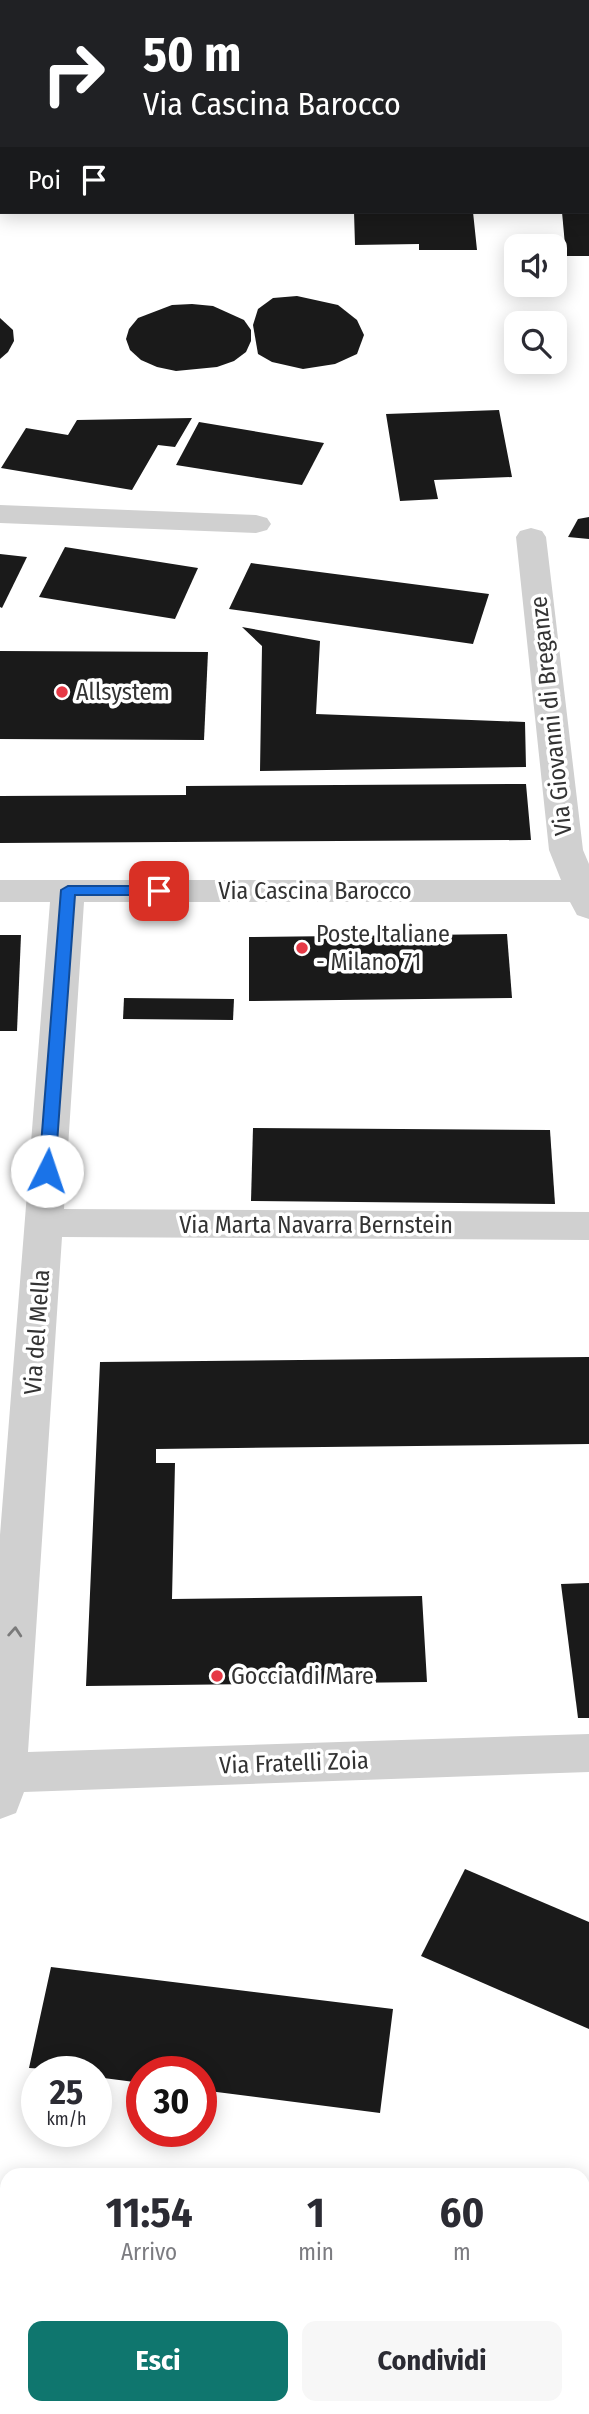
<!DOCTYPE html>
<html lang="it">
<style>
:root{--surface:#fff;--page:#f7f7f7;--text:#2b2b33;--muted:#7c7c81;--accent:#0f766e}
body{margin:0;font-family:"Fira Sans Condensed",sans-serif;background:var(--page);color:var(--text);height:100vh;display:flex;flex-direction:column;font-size:26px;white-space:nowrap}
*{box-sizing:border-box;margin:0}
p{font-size:23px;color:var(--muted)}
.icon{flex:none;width:38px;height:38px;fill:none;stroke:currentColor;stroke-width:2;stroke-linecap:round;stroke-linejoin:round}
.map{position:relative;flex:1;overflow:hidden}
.details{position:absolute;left:0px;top:2168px;width:590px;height:247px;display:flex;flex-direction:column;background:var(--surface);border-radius:21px 21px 0 0;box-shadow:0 4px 18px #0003}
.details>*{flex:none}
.guide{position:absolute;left:0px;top:0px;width:590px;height:214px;box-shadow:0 4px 18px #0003;background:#202124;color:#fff;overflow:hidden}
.tools{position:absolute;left:504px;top:234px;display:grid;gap:14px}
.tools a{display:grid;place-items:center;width:63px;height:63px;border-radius:14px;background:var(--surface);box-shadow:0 4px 18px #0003;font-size:35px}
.speed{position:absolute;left:21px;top:2056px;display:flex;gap:14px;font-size:35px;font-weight:700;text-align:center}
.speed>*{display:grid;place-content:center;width:91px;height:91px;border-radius:50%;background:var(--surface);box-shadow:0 4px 18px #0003;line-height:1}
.speed small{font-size:18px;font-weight:400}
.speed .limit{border:10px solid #d22;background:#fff;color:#111}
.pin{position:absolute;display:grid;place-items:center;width:60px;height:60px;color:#fff;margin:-30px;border-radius:14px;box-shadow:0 4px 10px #0006}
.me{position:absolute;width:77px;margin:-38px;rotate:4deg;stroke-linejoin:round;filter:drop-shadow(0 0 5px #0008)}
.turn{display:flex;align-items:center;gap:24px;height:147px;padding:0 28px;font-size:32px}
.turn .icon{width:91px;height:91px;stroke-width:2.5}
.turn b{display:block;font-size:49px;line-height:60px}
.then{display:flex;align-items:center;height:66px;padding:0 28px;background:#0003;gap:14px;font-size:26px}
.eta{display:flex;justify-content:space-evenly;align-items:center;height:119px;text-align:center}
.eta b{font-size:42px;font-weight:700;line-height:49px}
.cta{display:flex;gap:14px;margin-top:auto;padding:14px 28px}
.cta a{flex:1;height:80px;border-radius:14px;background:var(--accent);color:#fff;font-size:28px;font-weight:700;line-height:80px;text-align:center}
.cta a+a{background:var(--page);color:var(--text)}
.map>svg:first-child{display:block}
</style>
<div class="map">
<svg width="589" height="2414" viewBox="0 0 589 2414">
<rect width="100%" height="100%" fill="#fff"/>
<g fill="#1a1a1a">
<path d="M354,212h119l4,38h-58v-6l-64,1z"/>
<path d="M562,212h27v44h-23z"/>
<path d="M297,296l41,9 19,15 7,15 -7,19 -22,10 -32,5 -31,-7 -14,-8 -5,-29 5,-16 15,-11z"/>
<path d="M192,304l21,2 31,14 7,10v11l-5,11 -12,9 -17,6 -41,4 -19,-4 -16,-7 -11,-10 -4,-11 3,-10 9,-11 34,-13z"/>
<path d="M0,318l13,12 1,11 -6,11 -8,7z"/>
<path d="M499,410l13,67 -78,3 4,19 -38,2 -14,-87z"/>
<path d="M192,418l-17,29 -17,-2 -26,45 -131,-22 25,-40 42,7 9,-15z"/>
<path d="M199,422l125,21 -22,42 -126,-20z"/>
<path d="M589,517v22l-21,-2 10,-18z"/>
<path d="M65,547l133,21 -23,51 -136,-22z"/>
<path d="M0,554l27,3 -25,51 -2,-1z"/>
<path d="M251,563l238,31 -16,50 -244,-35z"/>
<path d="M242,627l78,14 -4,73 209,8 1,45 -266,4 2,-125z"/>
<path d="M0,651l208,1 -4,88 -204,-1z"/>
<path d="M526,784l5,56 -531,3v-47l186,-1v-9z"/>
<path d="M507,934l5,64 -263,3v-64z"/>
<path d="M0,935h21l-4,96h-17z"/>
<path d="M124,998l110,1 -1,21 -110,-1z"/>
<path d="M253,1128l297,2 5,74 -304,-3z"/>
<path d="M589,1357v87l-433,5v14h19l-3,136 250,-3 5,86 -341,4 14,-324z"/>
<path d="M589,1583v135h-11l-17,-134z"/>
<path d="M465,1869l124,53v107l-168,-73z"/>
<path d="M51,1967l342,42 -13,104 -179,-23v-18h-59v11l-46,-6v-5l-67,-4z"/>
<path d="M394,2408h156l4,6h-171z"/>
</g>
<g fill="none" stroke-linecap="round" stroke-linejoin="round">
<g fill="#d0d0d0" fill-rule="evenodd">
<path d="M0,505l256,10 11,3 4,6 -4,6 -11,3 -256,-10z"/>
<path d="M531,528l11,3 4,6 37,313 6,14v55l-12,-4 -7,-13h-486l-20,307 525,3v28l-527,-3 -34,515 561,-18v38l-565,20 -8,21 -16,6v-284l50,-633h-50v-22h561l-12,-30 -33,-313 4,-6z"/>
</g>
</g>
<defs><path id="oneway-chevron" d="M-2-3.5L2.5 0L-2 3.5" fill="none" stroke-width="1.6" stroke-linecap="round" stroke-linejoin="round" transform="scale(1.75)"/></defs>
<use stroke="#7a7a7a" href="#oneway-chevron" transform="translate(15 1632) rotate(-86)"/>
<path fill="#1a73e8" stroke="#114b97" stroke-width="2" d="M68,886h91l7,5 -7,4h-84l-20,276 -8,5 -8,-5 22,-281z"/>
<g fill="#e63946" stroke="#fff" stroke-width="2.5">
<circle cx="62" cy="692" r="7"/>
<circle cx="302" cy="948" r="7"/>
<circle cx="217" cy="1676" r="7"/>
</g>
<g text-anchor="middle" stroke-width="7" stroke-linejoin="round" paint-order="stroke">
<g font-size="24" fill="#333" stroke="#fff" text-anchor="start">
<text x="76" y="700">Allsystem</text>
<text x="316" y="942">Poste Italiane<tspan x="316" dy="28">- Milano 71</tspan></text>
<text x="231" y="1684">Goccia di Mare</text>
</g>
<g font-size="24" fill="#333" stroke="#fff">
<text transform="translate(551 716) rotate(-96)" y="8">Via Giovanni di Breganze</text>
<text x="315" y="899">Via Cascina Barocco</text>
<text x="316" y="1233">Via Marta Navarra Bernstein</text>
<text transform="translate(37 1332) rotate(-86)" y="8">Via del Mella</text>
<text transform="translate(294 1763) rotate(-2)" y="8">Via Fratelli Zoia</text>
</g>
</g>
</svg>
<div class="tools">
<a><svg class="icon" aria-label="sound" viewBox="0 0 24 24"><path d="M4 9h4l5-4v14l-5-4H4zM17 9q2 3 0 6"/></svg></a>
<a><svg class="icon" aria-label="search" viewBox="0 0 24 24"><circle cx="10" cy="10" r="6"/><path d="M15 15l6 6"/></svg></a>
</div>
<div class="speed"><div>25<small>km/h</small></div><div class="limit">30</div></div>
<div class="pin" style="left:159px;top:891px;background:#d93025"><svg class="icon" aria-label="arrive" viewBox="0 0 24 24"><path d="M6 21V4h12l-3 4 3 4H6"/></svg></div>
<svg class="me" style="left:47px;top:1171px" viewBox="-20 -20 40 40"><circle r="19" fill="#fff"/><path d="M0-13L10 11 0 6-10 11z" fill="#1a73e8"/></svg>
<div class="guide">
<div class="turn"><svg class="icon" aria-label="right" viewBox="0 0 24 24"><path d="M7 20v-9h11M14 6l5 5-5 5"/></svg><div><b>50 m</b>Via Cascina Barocco</div></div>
<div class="then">Poi<svg class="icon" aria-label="arrive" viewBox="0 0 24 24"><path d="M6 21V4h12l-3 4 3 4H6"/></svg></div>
</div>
<section class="details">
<div class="eta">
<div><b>11:54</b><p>Arrivo</p></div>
<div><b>1</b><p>min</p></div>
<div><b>60</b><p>m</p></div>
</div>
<div class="cta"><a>Esci</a><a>Condividi</a></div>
</section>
</div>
